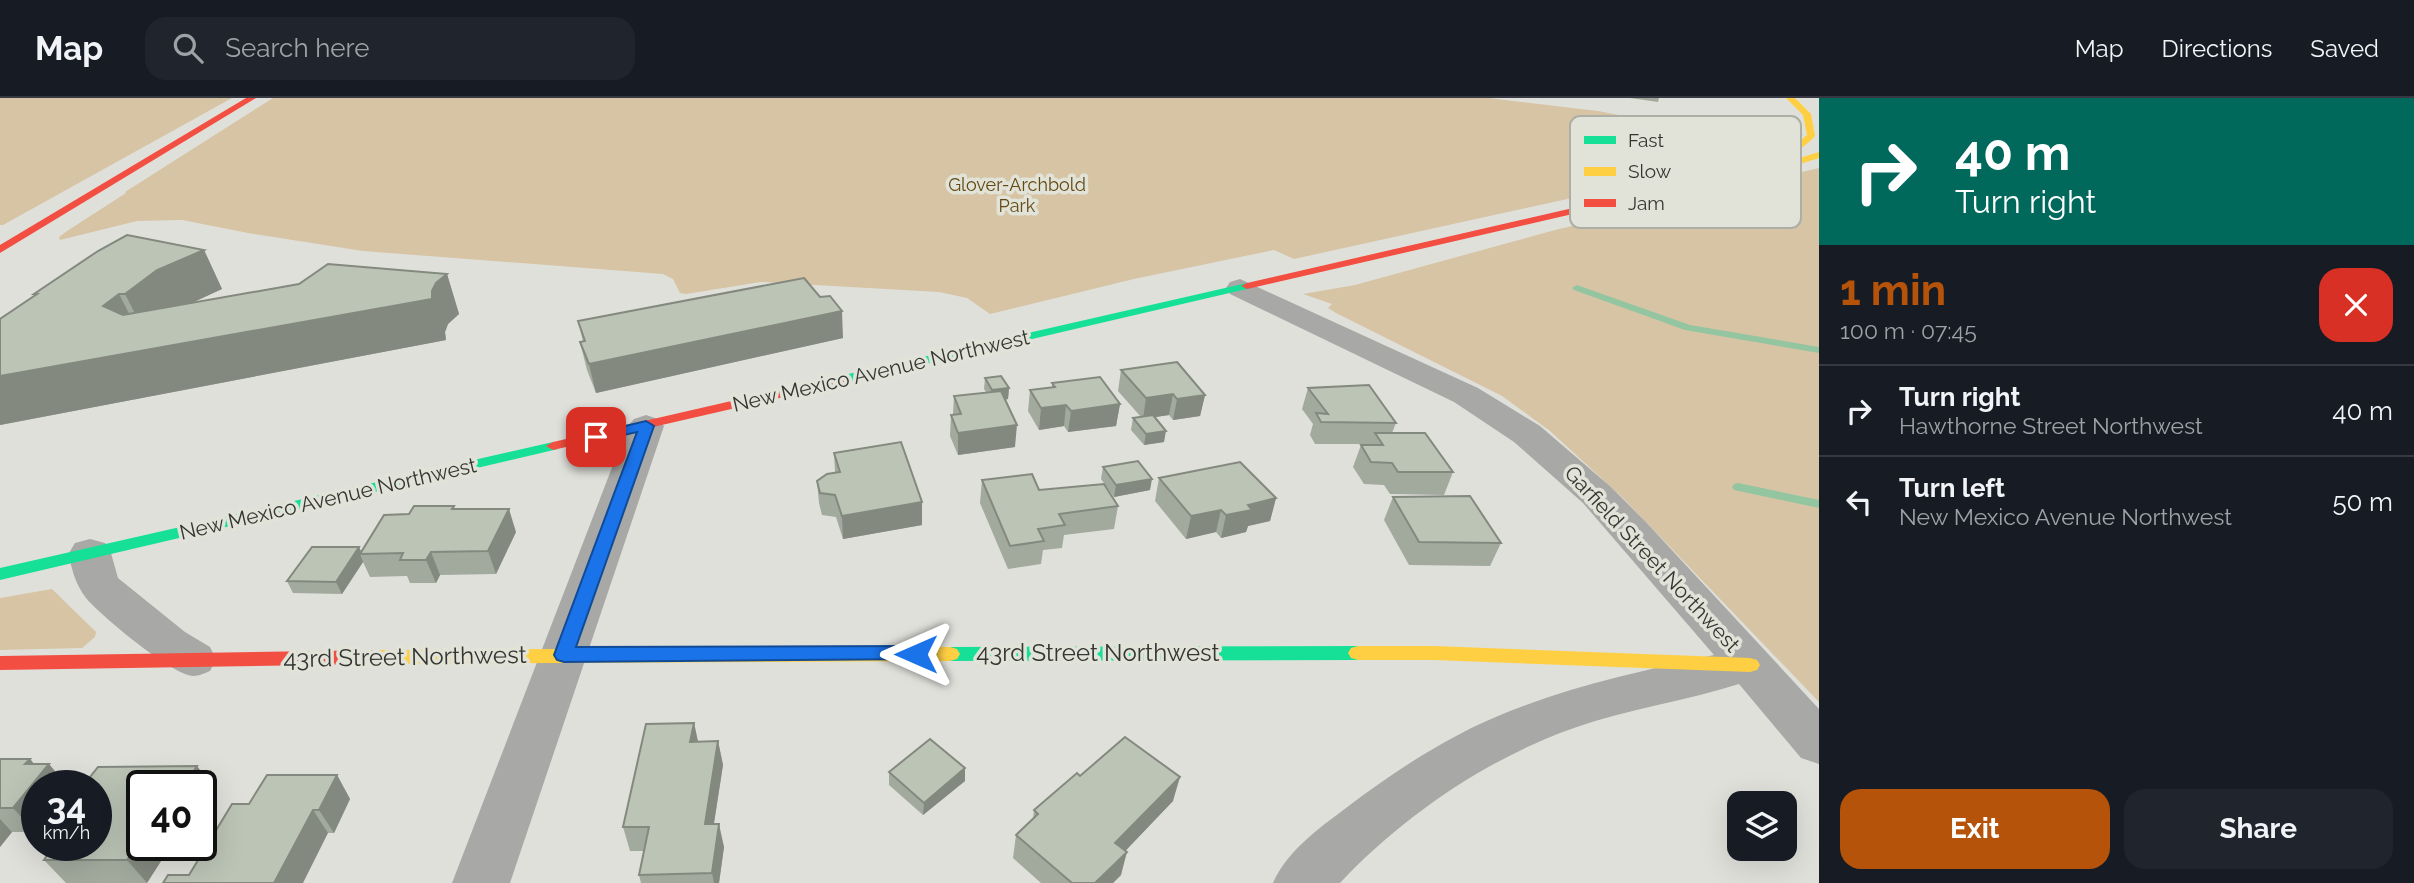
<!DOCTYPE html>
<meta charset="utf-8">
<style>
:root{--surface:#171b24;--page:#20242c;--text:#f1f3f6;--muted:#9ea1a6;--line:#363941;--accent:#b45309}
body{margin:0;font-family:Raleway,sans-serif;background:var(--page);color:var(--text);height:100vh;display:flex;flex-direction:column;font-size:26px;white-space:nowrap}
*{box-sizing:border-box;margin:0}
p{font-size:23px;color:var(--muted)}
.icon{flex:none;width:38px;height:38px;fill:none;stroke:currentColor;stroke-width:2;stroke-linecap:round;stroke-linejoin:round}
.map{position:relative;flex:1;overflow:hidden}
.drawer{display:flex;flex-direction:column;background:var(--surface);width:595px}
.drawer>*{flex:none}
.top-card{background:#00695c;color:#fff;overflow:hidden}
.controls{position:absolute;left:1727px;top:693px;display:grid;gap:14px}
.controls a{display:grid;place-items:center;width:70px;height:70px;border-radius:14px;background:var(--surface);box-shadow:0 7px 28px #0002;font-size:35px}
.speed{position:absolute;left:21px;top:672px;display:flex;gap:14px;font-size:35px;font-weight:700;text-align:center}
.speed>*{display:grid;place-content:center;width:91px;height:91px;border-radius:50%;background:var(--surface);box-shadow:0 7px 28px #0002;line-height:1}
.speed small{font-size:18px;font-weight:400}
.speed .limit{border:4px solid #111;border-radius:10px;background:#fff;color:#111}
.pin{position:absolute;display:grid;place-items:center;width:60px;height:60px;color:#fff;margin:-30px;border-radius:14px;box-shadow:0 4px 10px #0006}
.me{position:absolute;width:77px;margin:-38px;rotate:270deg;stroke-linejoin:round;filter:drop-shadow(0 0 5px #0008)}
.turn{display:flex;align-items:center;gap:24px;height:147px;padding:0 21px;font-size:32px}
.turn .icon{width:91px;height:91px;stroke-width:2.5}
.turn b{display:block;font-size:49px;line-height:60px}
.round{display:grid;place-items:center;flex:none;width:74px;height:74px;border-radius:21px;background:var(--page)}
.summary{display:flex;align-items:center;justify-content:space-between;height:119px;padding:0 21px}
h1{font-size:42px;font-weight:700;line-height:52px;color:var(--accent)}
.primary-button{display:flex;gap:14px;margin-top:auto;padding:14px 21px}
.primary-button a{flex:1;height:80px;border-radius:21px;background:var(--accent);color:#fff;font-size:28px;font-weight:700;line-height:80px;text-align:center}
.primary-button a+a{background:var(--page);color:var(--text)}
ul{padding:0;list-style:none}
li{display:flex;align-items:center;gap:21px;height:91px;padding:0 21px;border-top:2px solid var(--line)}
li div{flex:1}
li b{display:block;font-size:26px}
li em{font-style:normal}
header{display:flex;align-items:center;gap:42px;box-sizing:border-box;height:98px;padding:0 35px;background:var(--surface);border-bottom:2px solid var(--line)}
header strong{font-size:33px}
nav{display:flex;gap:38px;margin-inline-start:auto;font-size:24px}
.search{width:490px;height:63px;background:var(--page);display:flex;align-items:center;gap:18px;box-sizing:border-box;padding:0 24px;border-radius:21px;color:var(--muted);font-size:26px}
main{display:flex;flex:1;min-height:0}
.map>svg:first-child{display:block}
</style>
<header>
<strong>Map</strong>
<div class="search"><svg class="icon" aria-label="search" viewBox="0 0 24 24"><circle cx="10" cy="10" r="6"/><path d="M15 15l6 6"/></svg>Search here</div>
<nav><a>Map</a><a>Directions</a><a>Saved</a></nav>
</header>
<main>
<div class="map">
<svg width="1819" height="785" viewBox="0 0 1819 785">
<rect width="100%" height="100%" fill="#e0e0db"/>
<g fill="#d6c4a5">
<path d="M0,0h232l-229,127h-3z"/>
<path d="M273,0h1216l109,13 31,6 92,9 50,-1v5l32,5 -16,11 -28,11 -465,102 -20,-9 -140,29 -144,35 -23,-16 -28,-6 -178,-10 -75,12 -6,-1 -7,-14 -10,-5 -300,-23 -115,-18 -66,-13 -45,1 -77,19 -1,-3 8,-6 59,-38 -1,-1z"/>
<path d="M1819,70v534l-196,-204 -73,-67 -48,-35 -166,-83 -8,-5 4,-4 -29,-10 52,-9 200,-55z"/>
<path d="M52,491l44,43 -1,5 -13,11 -82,2v-52z"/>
</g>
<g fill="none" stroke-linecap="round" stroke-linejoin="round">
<g fill="#93c5a1" fill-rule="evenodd">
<path d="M1577,187l113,40 129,22v6l-134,-23 -111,-40 -2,-2z"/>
<path d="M1738,385l81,17v8l-85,-18 -2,-3 2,-3z"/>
</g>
<g fill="#a8a8a6" fill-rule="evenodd">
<path d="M1240,181l238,109 62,38 71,61 34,34 174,188v55l-18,-6 -62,-74c-54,17 -111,25 -165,44 -86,30 -171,88 -234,155h-67c14,-32 45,-54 73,-75 50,-38 105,-74 164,-97 66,-26 135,-41 204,-56l-131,-152 -69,-61 -60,-40 -224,-108 -4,-6 4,-6z"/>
<path d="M646,317l12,4 6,7 -154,457h-58l176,-457 6,-7z"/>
<path d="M90,441l15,4 6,10 7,25 67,54 25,15 6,12 -6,12c-5,2 -11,5 -16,5 -20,1 -94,-61 -108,-78 -10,-13 -15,-29 -17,-45l6,-10z"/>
</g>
<g fill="#16e098" fill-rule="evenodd">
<path d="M1247,185l6,3 -2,2 -407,95 -7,-4 7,-4z"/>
<path d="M553,344l7,4 -2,3 -558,131v-12z"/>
<path d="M1358,548l7,2 3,5 -3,5 -7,2 -408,1 -7,-2 -3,-5 3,-5 7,-2z"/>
</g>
<g fill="#ffcf43" fill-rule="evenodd">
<path d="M1786,0h9l16,16 4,22c-11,12 -30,25 -47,25v-4l25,-11 14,-11 -4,-20z"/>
<path d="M1819,54v6l-35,11 -22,1 -150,35 -5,-3 155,-38 21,-1z"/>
<path d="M1358,548h76l316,12 7,2 3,5 -3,5 -7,2 -316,-12h-76l-7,-2 -3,-5 3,-5z"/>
<path d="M950,549l7,2 3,5 -3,5 -7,2 -574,3 -7,-2 -3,-5 3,-5 7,-2z"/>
</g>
<g fill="#f24e42" fill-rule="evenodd">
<path d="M246,0h10l-256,155v-8z"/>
<path d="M1612,101l5,3 -1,2 -369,85 -6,-3 6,-3z"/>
<path d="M844,277l5,1 2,3 -2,3 -296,68 -7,-4 7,-4z"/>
<path d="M376,552l7,2 3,5 -3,5 -7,2 -376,6v-14z"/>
</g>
</g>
<g fill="#a2a99d">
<path d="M1630,0h29l-1,4z"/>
<path d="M204,152l18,39 -32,14 257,-29 12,40 -11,10 -3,8 1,8 -446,85 35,-129 -1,-2z"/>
<path d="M820,199l23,41 -247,55 -9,-23 -7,-28 3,-1 -5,-20z"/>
<path d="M1121,272l84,25 -5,21 -27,4 -4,-5 -14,2 9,25 -20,3 -13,-15 2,-12 8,-1 -23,-26z"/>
<path d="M985,280l24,10 -1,11 -3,1 10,47 -57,8 -8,-19 1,-21 2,-1 1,-18 33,-3 -3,-4z"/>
<path d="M1052,285l68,21 -4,22 -48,6 -4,-6 -25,4 -11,-19 2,-21 22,-3z"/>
<path d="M1308,290l88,35 -4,10 61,39 -9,23 -54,-1 -6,-9 -20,-1 -11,-17 8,-22 10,-1h-56l-5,-9 3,-11 -11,-15z"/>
<path d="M834,355l88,72 -79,14 -7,-22 -14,-2 -3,-12 -2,-22 18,-9z"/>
<path d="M1103,369l47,23 -36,7 -13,-18z"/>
<path d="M1159,380l117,20 -6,23 -22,5 -2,6 -25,6 -5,-6 -30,7 -31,-38z"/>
<path d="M982,382l136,26 -4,23 -50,6 -2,13 -19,2 -2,14 -33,5 -28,-66z"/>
<path d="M1393,399l108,46 -11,23 -81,-1 -25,-45z"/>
<path d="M454,408l1,3 61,23 -20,42 -56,1 -4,8h-26l-3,-7 -37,1 -7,-15 -21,32 -49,-1 -6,-12 72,-34 2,4 48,-37z"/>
<path d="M694,625l4,18h20l5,24 -9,59 10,23 -5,36h-78l-2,-8 5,-24h-14l-7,-24z"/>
<path d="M0,661h30l4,5h15l18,22h-30l-2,46h-23l-12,15z"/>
<path d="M197,668l17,24 -13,20v-24h-59v59h37l-11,16h-7l-14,22h-81l-22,-23 10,-15h42v-59h-13l15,-19z"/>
<path d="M889,674l76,9 -42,34 -34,-30z"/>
<path d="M337,677l13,24 -16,34h-6l-139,42 60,-71z"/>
<path d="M1173,703l-48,50 -4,24 -8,8h-72l-28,-25 3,-23 17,-16 1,-9z"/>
</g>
<g fill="#84897f">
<path d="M204,152l18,39 -45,21 -31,25 -21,-41 32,-24z"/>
<path d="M447,176l12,40 -11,10 -3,8 1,8 -446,85v-49l436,-93z"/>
<path d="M119,196l21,41 -37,-29z"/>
<path d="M842,213l1,27 -247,55 -7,-29z"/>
<path d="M1009,290l-1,11 -17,3 1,-12z"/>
<path d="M1173,296l-4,21 -26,4 3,-21z"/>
<path d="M1205,297l-5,21 -27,4 4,-21z"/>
<path d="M1120,306l-4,22 -48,6 3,-21z"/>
<path d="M1066,307l-2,21 -25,4 2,-22z"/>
<path d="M1017,327l-2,22 -57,8v-22z"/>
<path d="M1166,333l-2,11 -20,3 2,-11z"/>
<path d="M1152,381l-2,11 -36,7 2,-12z"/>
<path d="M1276,400l-6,23 -22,5 -2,6 -25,6 5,-23 22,-10z"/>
<path d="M922,404v23l-79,14 -1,-23z"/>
<path d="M509,411l7,23 -20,42 -8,-23z"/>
<path d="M1221,412l-5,22 -30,7 5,-23z"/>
<path d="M359,449l3,7h-2l3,8 -21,32 -6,-12z"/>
<path d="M431,454l9,23 -4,8 -10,-23z"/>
<path d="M694,625l5,24 -9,-5z"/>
<path d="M718,643l5,24 -13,83 -5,-24z"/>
<path d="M30,661l12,14 7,-9 18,22h-30v43l-2,3 -22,-24 12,-44z"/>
<path d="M197,668l17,24 -13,20v-24h-17z"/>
<path d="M965,670v13l-42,34 1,-12z"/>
<path d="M337,677l13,24 -16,34 -15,-23z"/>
<path d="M1180,679l-7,24 -63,66 5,-24z"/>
<path d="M313,712l15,23 -25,50h-29z"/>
<path d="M0,721l12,13 -12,15z"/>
<path d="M719,726l5,23 -5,36h-5l-2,-10z"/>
<path d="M142,740v7h6l13,16 -14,22 -20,-23z"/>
<path d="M155,747h24l-11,16z"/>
<path d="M1127,754l-6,23 -8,8h-18z"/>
</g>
<g fill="#bcc4b6" stroke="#84897f" stroke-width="2">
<path d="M127,137l77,15 -47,20 -32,24h-6l-16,12 20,9 176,-31 29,-20 119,10 -11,9 -4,8v8l-432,77v-57l37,-25h-3l64,-43z"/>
<path d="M804,180l16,19 10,-1 12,15 -253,53 -9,-22 5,-1 -7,-20z"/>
<path d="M1177,264l28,33 -28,4 -4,-5 -27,4 -25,-28z"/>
<path d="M1001,278l8,12 -17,2 -7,-12z"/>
<path d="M1100,279l20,27 -49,7 -5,-6 -25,3 -11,-18 25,-3 -3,-4z"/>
<path d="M1369,287l27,38 -75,-1 -5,-9 12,1 -20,-26z"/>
<path d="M1001,293l16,34 -59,8 -7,-18 10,-1 -7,-18z"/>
<path d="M1153,317l13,16 -20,3 -13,-16z"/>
<path d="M1375,335h50l28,39h-55l-6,-9 -21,-1 -10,-17h22z"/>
<path d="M901,344l21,60 -80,14 -7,-21 -15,-2 -3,-12 10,-7 13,-2 -6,-19z"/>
<path d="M1138,363l14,18 -36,6 -13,-18z"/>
<path d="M1240,364l36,36 -28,7 4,5 -26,5 -5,-5 -30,6 -32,-38z"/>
<path d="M1032,376l7,16 65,-6 14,22 -59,8 6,11 -27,4 6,12 -34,5 -28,-66z"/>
<path d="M1470,398l31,47 -82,-1 -26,-45z"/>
<path d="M414,408h40l-2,3h57l-21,42 -57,1 -5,8h-26l3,-7 -43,1 24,-39 25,-1z"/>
<path d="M312,449h47l-23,35 -49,-1z"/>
<path d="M694,625l-4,19 28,-1 -13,83h14l-7,49 -73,2 10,-48h-26l23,-103z"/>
<path d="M1125,639l55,40 -65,66 12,9 -32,31h-23l-56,-48 22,-21 -4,-4 43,-37 3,3z"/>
<path d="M930,641l35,29 -41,35 -35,-31z"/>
<path d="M0,661h30l-5,5h24l-36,44h-13z"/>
<path d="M197,668l-13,20h-42v52l-15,22h-83l10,-15h42v-59h-13l15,-19z"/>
<path d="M267,677h70l-18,35h-6l-39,73h-111l5,-8h21l43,-71h17z"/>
</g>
<path fill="#1a73e8" stroke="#114b97" stroke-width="2" d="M646,323l8,5 -78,221 340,-1 7,3 3,5 -3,5 -359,3 -7,-2 -3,-5 83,-223 -41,9 -7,-4 2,-3z"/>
<g text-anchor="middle" stroke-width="7" stroke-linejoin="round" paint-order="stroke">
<g font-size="18" fill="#654811" stroke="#e1e3d8">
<text x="1017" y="93">Glover-Archbold<tspan x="1017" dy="21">Park</tspan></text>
</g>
<g font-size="21" fill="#353632" stroke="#e1e3d8">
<text transform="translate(881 273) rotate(-13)" y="7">New Mexico Avenue Northwest</text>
<text transform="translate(328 401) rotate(-13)" y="7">New Mexico Avenue Northwest</text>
<text transform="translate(1652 461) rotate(47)" y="7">Garfield Street Northwest</text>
</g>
<g font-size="24" fill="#353632" stroke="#e1e3d8">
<text x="1098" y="563">43rd Street Northwest</text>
<text transform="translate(405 559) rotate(-1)" y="8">43rd Street Northwest</text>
</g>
</g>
<rect x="1570" y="18" width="231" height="112" rx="10" fill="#e1e3d8" stroke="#adafa6" stroke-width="2"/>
<rect x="1584" y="38" width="32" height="8" fill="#16e098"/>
<rect x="1584" y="69" width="32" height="9" fill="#ffcf43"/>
<rect x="1584" y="101" width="32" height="8" fill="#f24e42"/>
<g font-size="19" fill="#353632">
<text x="1628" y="49">Fast</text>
<text x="1628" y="80">Slow</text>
<text x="1628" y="112">Jam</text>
</g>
</svg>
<div class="controls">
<a><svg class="icon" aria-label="layers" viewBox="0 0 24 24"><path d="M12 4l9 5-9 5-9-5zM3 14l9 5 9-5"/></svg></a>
</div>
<div class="speed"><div>34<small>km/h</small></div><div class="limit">40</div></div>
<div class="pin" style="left:596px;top:339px;background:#d93025"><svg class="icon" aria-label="arrive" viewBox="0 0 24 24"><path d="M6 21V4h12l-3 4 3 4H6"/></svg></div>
<svg class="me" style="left:916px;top:556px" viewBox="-20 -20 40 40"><path d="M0-17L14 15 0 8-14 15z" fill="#1a73e8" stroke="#fff" stroke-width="4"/></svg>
</div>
<section class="drawer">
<div class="top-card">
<div class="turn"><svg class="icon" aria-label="right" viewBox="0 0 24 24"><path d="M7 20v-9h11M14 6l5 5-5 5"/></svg><div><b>40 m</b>Turn right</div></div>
</div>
<div class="summary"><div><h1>1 min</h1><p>100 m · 07:45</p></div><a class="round" style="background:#d93025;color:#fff"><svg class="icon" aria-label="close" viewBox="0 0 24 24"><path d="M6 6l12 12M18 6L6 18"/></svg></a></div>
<ul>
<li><svg class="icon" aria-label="right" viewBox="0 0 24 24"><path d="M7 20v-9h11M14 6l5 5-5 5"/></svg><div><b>Turn right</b><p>Hawthorne Street Northwest</p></div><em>40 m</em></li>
<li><svg class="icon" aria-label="left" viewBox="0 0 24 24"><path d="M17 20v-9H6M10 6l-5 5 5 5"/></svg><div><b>Turn left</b><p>New Mexico Avenue Northwest</p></div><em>50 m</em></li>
</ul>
<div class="primary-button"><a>Exit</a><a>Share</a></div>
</section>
</main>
